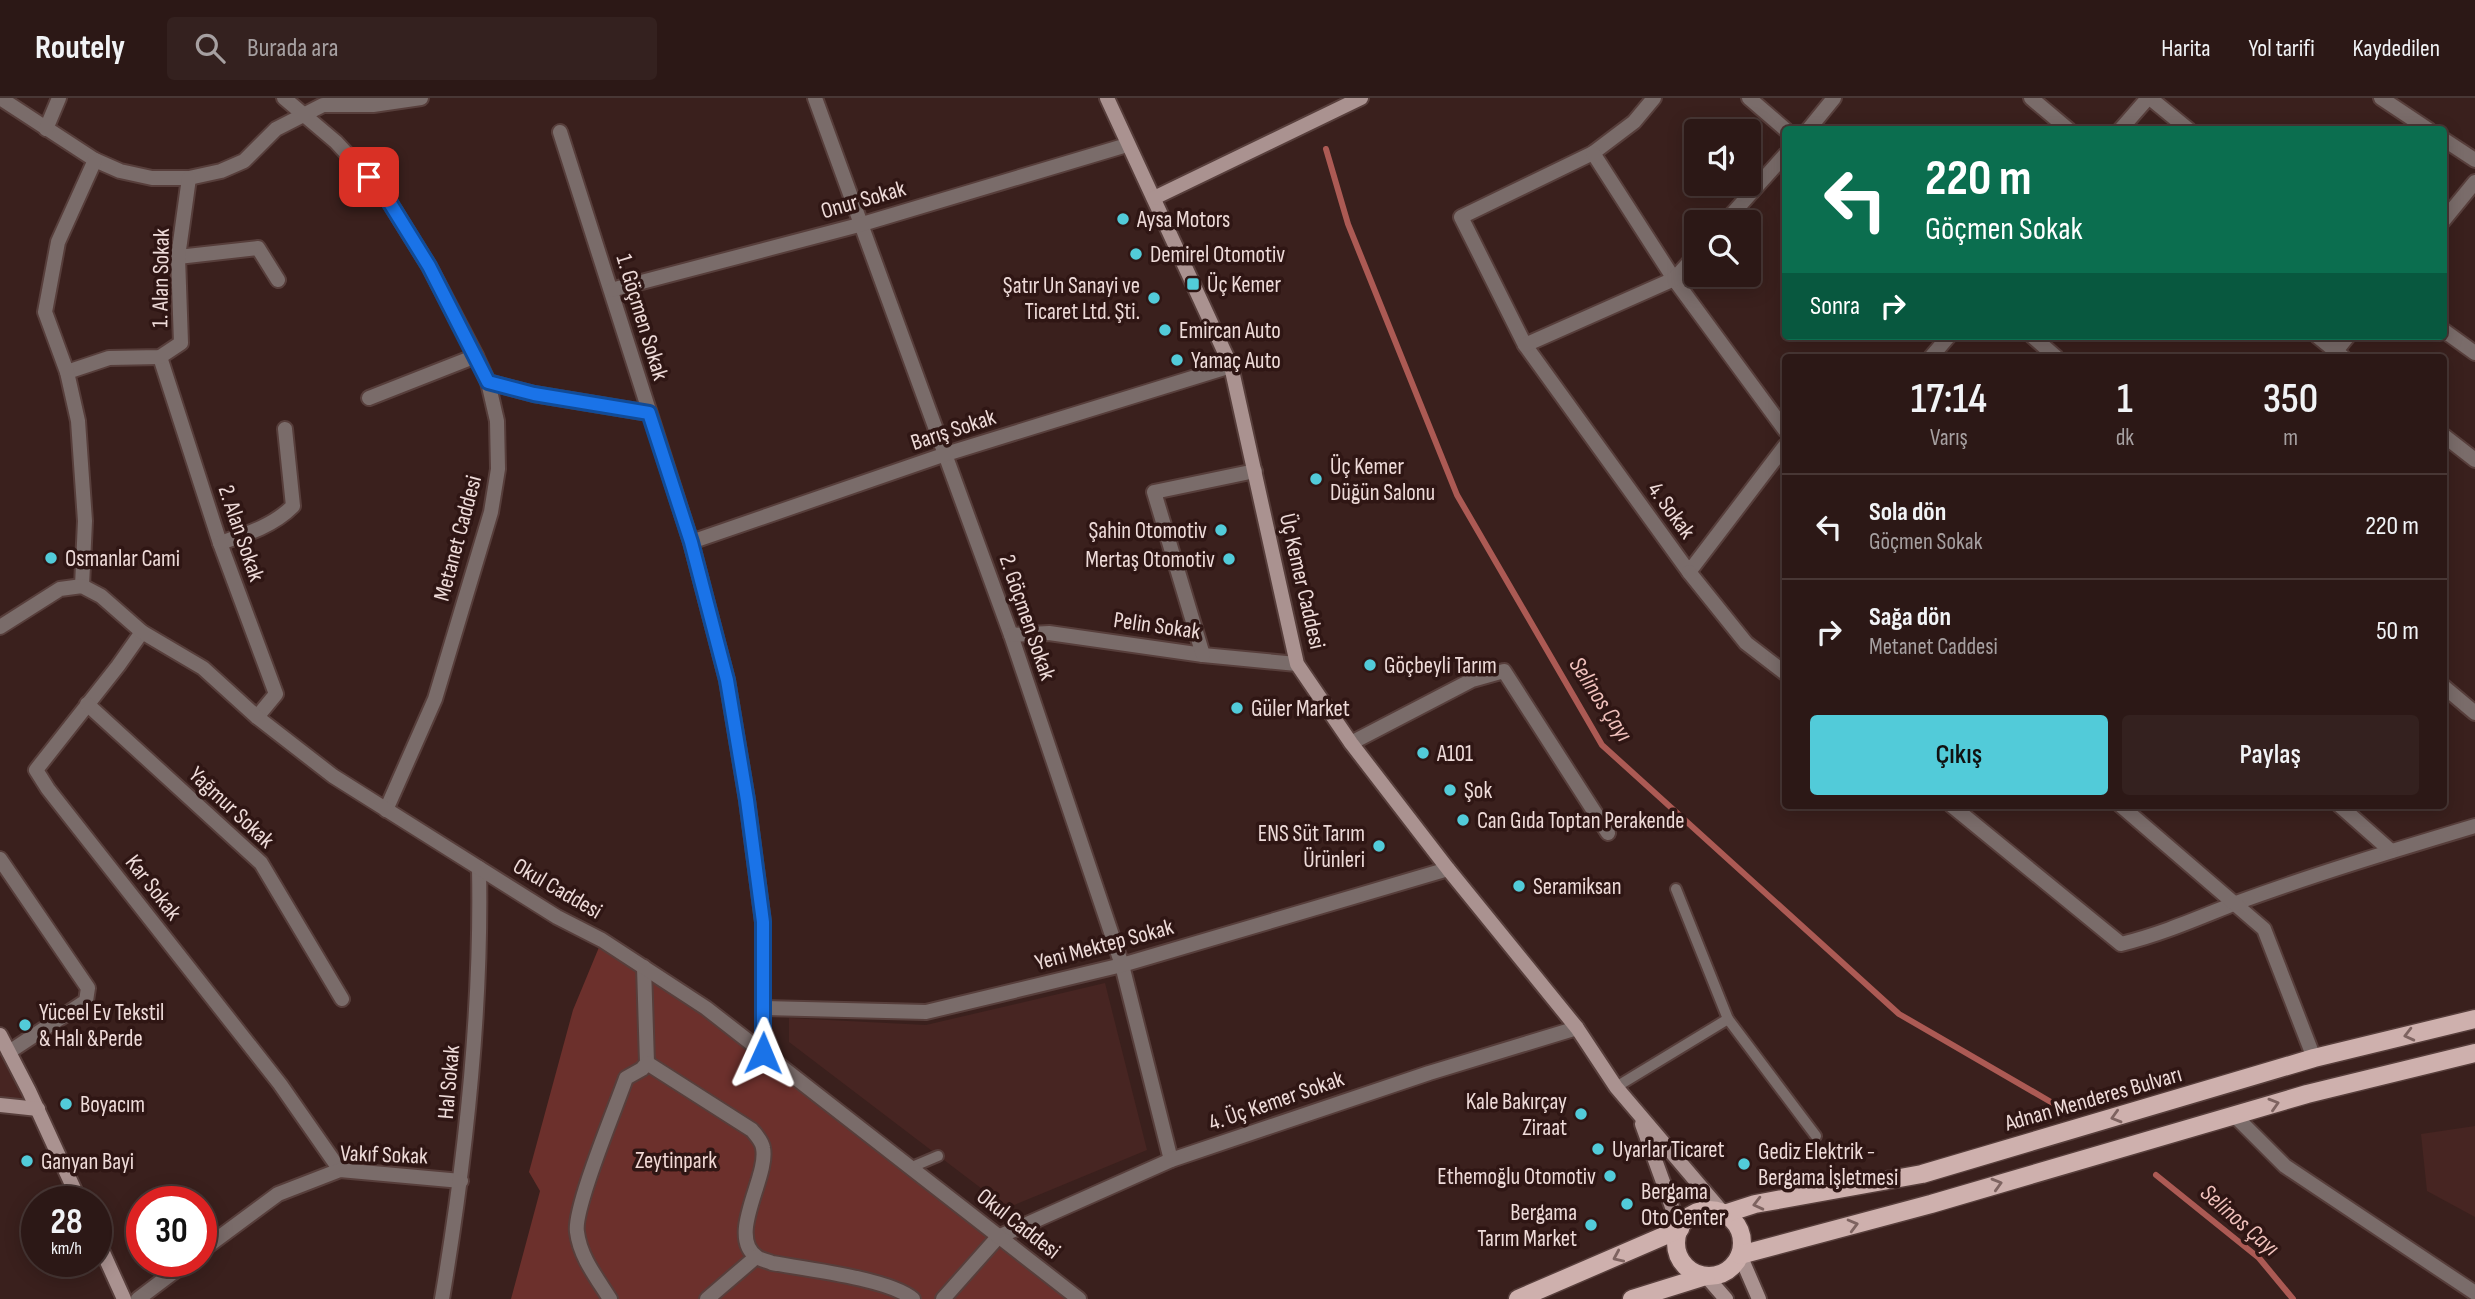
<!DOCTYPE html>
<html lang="tr">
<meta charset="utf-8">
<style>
:root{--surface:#2c1816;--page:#34211f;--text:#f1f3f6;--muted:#a6a0a1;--line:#483735;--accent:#52cbd9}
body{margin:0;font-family:"Sofia Sans Condensed",sans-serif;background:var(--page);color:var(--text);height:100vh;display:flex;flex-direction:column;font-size:26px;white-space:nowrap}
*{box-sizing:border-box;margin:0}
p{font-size:23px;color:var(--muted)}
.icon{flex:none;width:38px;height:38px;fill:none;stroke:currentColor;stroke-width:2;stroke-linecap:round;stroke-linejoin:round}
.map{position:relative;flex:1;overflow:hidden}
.panel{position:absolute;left:1782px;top:256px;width:665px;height:455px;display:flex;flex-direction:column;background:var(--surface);border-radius:7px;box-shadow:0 4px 18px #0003,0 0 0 2px var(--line)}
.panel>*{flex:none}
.banner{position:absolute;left:1782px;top:28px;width:665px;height:214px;border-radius:7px;box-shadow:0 4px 18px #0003,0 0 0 2px var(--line);background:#0b6e4f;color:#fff;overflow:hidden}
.controls{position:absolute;left:1684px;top:21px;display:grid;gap:14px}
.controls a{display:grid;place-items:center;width:77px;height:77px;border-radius:7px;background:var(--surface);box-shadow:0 4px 18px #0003,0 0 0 2px var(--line);font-size:35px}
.speed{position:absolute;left:21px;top:1088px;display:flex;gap:14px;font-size:35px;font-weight:700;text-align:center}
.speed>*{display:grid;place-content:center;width:91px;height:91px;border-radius:50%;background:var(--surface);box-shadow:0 4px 18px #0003,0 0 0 2px var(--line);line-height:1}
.speed small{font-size:18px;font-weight:400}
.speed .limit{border:10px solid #d22;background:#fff;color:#111}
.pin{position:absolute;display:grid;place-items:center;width:60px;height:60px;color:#fff;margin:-30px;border-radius:14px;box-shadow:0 4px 10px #0006}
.me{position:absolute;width:77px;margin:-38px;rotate:1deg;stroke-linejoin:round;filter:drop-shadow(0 0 5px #0008)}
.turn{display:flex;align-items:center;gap:24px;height:147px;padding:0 28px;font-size:32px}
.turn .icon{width:91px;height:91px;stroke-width:2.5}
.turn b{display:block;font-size:49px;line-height:60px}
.then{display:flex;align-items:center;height:66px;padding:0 28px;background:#0003;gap:14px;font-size:26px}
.eta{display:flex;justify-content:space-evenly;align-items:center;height:119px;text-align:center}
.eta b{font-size:42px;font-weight:600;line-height:49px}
.primary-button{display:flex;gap:14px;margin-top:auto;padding:14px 28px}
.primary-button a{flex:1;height:80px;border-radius:7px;background:var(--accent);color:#111;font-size:28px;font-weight:600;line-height:80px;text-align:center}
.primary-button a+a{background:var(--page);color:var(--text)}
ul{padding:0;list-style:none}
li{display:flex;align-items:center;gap:21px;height:105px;padding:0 28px;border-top:2px solid var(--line)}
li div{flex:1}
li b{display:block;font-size:26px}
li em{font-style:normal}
header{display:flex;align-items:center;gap:42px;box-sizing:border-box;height:98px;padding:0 35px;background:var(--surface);border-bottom:2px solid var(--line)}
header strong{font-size:33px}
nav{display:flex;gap:38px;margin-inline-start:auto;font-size:24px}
.search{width:490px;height:63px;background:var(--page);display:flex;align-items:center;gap:18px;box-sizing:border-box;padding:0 24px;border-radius:7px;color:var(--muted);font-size:26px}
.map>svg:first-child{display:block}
</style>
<header>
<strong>Routely</strong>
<div class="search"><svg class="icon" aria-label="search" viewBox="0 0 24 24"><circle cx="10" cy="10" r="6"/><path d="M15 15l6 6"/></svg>Burada ara</div>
<nav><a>Harita</a><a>Yol tarifi</a><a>Kaydedilen</a></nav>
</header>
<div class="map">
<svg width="2475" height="1201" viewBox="0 0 2475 1201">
<rect width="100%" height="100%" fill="#3a201d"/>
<g fill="#472522">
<path d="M1105,885l42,167 -140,58 -218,-166v-24l137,7z"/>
<path d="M0,937l38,74 -38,-4z"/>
<path d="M2475,1028v91l-48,-26 -6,-57z"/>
</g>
<path fill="#6c302c" d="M602,842l104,68 373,291h-568l29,-108 -11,-19 44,-162z"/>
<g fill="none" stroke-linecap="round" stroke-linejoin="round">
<g stroke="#ac5a54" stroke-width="6">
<path d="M1326,51l22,75 109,271 145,250 297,269 157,91"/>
<path d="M2156,1077l103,83 34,41"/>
</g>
<defs>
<g id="service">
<path d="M1728,921l88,117"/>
<path d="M1616,989l112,-68 -52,-130"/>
<path d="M912,1069l26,-11"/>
</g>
<g id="pedestrian">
<path d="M644,869l3,96"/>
<path d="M610,1201c-13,-21 -30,-42 -33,-67 -4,-23 39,-125 49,-154l16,-9 5,-6 105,67c4,5 10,11 11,18 6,29 -37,88 -6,109 4,3 11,4 15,6 34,6 118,16 141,36"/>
<path d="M707,1201l49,-42"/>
<path d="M943,1201l55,-62"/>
</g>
<g id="minor">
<path d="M0,0l95,62 25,11 32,7h37l32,-7 23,-10 32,-32 47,-24h50l48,-7"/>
<path d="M284,0l52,44 49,53 44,71 47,90 12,26 9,39 1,48 -7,43 -56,187 -49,111"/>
<path d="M815,0l196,537 111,330 49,195"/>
<path d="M1654,0l-20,24 -41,31 -132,64 64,128 164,227 96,-126"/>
<path d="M1749,0l37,32"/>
<path d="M2031,0l38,32"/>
<path d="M2150,0l39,32"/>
<path d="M2381,0l48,32"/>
<path d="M46,31l13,-31"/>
<path d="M1808,32l26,-32"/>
<path d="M2120,32l28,-32"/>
<path d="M560,34l131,410 36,138 20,120 16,122v131"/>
<path d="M2443,41l32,21"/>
<path d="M1593,55l81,126 111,151"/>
<path d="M2443,123l32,-39"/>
<path d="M1725,124l60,-67"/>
<path d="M178,159l80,-9 20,32"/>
<path d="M611,192l248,-65 268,-80"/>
<path d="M2443,232l32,23"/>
<path d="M2032,238l24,21"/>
<path d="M2317,238l26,21"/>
<path d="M1525,247l149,-66 22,-24"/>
<path d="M160,259l60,186 56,151 -19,23"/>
<path d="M1931,259l18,-21"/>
<path d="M2331,259l17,-21"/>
<path d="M67,274l42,-14 51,-1 21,-14 -3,-86 11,-79"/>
<path d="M488,284l46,12 115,19"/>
<path d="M369,300l107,-42"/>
<path d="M2443,337l32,25"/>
<path d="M691,444l255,-88 285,-88"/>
<path d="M220,445c27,-9 53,-17 73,-37l-8,-77"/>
<path d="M1689,474l57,71 39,30"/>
<path d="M82,488l3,-65 -7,-100 -11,-49 -22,-60 13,-70 37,-82"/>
<path d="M142,534l-24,34 -82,104 12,19 232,295 60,86"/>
<path d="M1011,537l38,-2 154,22 94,9"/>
<path d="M1203,557l-49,-163 101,-21"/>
<path d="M2443,588l32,27"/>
<path d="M87,606l174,159 81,136"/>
<path d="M1351,645l121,-63 32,-9 104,162"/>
<path d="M1951,707l170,139c41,-10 77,-26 115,-41 79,-29 159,-53 239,-77"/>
<path d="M2120,707l144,124 50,129"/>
<path d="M2339,707l52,46"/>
<path d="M0,761l88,129 -2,13 -77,51"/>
<path d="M764,910l162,4 196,-47 326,-96"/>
<path d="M2235,1018l50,50 190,127"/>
<path d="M998,1139l173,-77 258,-87 148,-45"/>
<path d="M201,1153l77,-57 62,-24 121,11"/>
<path d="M138,1201l49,-37"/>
<path d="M442,1201c24,-143 40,-287 37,-431"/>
</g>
<path id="tertiary" d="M0,529l60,-38 22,-3 19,10 41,36 61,36 54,49 76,59 224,141 45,23 104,68 373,291"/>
<g id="secondary">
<path d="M1107,0l124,268 66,298 54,79 97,126 129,159 39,59 108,127"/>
<path d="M1154,100l207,-100"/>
<path d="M0,937l29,56 51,111"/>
<path d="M0,1007l38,4"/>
<path d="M1642,1026l38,105"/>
<path d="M96,1139l28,62"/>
<path d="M1740,1157l19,44"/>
<path d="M1706,1178l20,23"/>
</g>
<g id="primary">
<circle cx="1709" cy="1145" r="33"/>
<path d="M1724,1116l31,-10 167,-30 392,-116 161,-39"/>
<path d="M1740,1157l191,-51 376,-110 168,-41"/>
<path d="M1518,1201l162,-70"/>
<path d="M1632,1201l74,-23"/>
</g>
</defs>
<use href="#service" stroke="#573e3b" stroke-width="14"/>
<use href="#pedestrian" stroke="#573e3b" stroke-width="18"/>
<use href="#minor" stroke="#573e3b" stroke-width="18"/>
<use href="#tertiary" stroke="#573e3b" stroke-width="18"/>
<use href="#secondary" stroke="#573e3b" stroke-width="18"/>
<use href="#primary" stroke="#573e3b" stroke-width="21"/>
<use href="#service" stroke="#7a6c6a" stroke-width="10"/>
<use href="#pedestrian" stroke="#7a6c6a" stroke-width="14"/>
<use href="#minor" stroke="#7a6c6a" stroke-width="14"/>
<use href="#tertiary" stroke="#7a6c6a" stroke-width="14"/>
<use href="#secondary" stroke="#aa9290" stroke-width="14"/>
<use href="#primary" stroke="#ceb0ad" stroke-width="18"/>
</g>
<defs><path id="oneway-chevron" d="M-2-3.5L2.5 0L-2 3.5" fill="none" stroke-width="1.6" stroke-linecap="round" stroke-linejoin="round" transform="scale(1.75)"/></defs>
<g stroke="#7e6360">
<use href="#oneway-chevron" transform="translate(2409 937) rotate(166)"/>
<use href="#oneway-chevron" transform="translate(2274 1006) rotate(-17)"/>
<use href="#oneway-chevron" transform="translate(2116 1019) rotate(164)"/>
<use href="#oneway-chevron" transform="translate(1997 1086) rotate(-16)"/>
<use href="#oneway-chevron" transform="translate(1758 1106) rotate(166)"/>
<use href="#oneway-chevron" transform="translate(1853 1127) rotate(-15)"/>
<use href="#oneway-chevron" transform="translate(1618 1159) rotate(156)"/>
</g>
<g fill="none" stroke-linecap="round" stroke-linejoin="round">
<defs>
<path id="route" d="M369,79l16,18 44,71 59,116 46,12 115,19 42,129 36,138 20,120 16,122v131"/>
</defs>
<use href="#route" stroke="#114b97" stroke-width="18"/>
<use href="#route" stroke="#1a73e8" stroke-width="12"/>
</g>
<g fill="#52cbd9" stroke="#2f1614" stroke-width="2.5">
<circle cx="1123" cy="121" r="7"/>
<circle cx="1136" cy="156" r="7"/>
<rect x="1186" y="179" width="14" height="14" rx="3.5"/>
<circle cx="1154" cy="200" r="7"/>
<circle cx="1165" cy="232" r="7"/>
<circle cx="1177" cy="262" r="7"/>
<circle cx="1316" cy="381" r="7"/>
<circle cx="1221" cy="432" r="7"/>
<circle cx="51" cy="460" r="7"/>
<circle cx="1229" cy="461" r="7"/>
<circle cx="1370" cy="567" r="7"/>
<circle cx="1237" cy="610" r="7"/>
<circle cx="1423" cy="655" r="7"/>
<circle cx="1450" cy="692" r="7"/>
<circle cx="1463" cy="722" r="7"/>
<circle cx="1379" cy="748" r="7"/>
<circle cx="1519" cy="788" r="7"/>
<circle cx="25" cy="927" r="7"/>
<circle cx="66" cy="1006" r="7"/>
<circle cx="1581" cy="1016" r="7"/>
<circle cx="1598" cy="1051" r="7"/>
<circle cx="27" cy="1063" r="7"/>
<circle cx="1744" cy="1066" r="7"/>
<circle cx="1610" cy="1078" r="7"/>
<circle cx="1627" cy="1106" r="7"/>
<circle cx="1591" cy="1127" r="7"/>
</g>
<g text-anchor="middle" stroke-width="7" stroke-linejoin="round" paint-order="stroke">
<g font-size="23" fill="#eedbd9" stroke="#2f1614">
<text transform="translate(863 101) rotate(-16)" y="8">Onur Sokak</text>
<text transform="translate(160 180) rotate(-89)" y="8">1. Alan Sokak</text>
<text transform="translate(643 219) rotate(73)" y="8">1. Göçmen Sokak</text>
<text transform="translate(953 331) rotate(-18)" y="8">Barış Sokak</text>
<text transform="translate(1672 412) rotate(54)" y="8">4. Sokak</text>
<text transform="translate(242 435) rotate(71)" y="8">2. Alan Sokak</text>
<text transform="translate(457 440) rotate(-75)" y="8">Metanet Caddesi</text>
<text transform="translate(1303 483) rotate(77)" y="8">Üç Kemer Caddesi</text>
<text transform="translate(1028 519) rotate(71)" y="8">2. Göçmen Sokak</text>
<text transform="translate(1157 527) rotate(8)" y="8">Pelin Sokak</text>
<text transform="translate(232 709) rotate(43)" y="8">Yağmur Sokak</text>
<text transform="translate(154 789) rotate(52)" y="8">Kar Sokak</text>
<text transform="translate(558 790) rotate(30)" y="8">Okul Caddesi</text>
<text transform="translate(1104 846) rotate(-15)" y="8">Yeni Mektep Sokak</text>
<text transform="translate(448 984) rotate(-85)" y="8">Hal Sokak</text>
<text transform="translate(2093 1000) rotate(-16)" y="8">Adnan Menderes Bulvarı</text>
<text transform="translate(1276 1002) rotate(-19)" y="8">4. Üç Kemer Sokak</text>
<text transform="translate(384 1056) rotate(2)" y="8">Vakıf Sokak</text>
<text transform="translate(1019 1125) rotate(38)" y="8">Okul Caddesi</text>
</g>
<g font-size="23" fill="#eedbd9" stroke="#2f1614" text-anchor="start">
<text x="1137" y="129">Aysa Motors</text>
<text x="1150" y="164">Demirel Otomotiv</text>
<text x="1207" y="194">Üç Kemer</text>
<text x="1140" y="195" text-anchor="end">Şatır Un Sanayi ve<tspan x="1140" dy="26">Ticaret Ltd. Şti.</tspan></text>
<text x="1179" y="240">Emircan Auto</text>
<text x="1191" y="270">Yamaç Auto</text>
<text x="1330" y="376">Üç Kemer<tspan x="1330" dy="26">Düğün Salonu</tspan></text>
<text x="1207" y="440" text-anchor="end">Şahin Otomotiv</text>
<text x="65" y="468">Osmanlar Cami</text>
<text x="1215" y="469" text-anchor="end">Mertaş Otomotiv</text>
<text x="1384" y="575">Göçbeyli Tarım</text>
<text x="1251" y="618">Güler Market</text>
<text x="1437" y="663">A101</text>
<text x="1464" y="700">Şok</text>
<text x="1477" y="730">Can Gıda Toptan Perakende</text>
<text x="1365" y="743" text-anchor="end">ENS Süt Tarım<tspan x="1365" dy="26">Ürünleri</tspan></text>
<text x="1533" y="796">Seramiksan</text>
<text x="39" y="922">Yüceel Ev Tekstil<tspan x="39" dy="26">&amp; Halı &amp;Perde</tspan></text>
<text x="1567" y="1011" text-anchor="end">Kale Bakırçay<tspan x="1567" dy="26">Ziraat</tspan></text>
<text x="80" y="1014">Boyacım</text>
<text x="1612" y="1059">Uyarlar Ticaret</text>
<text x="1758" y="1061">Gediz Elektrik -<tspan x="1758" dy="26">Bergama İşletmesi</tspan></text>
<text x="41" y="1071">Ganyan Bayi</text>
<text x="1596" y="1086" text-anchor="end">Ethemoğlu Otomotiv</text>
<text x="1641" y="1101">Bergama<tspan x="1641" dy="26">Oto Center</tspan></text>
<text x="1577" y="1122" text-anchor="end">Bergama<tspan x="1577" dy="26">Tarım Market</tspan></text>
</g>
<g font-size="23" fill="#f1d8d5" stroke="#2f1614">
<text x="676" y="1070">Zeytinpark</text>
</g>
<g font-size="24" font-style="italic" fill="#f0c1bc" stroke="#2f1614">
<text transform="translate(1601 601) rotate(57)" y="8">Selinos Çayı</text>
<text transform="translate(2240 1122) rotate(41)" y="8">Selinos Çayı</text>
</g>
</g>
</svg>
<div class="controls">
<a><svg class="icon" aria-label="sound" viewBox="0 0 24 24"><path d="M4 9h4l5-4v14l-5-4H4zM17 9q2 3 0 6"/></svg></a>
<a><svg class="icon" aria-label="search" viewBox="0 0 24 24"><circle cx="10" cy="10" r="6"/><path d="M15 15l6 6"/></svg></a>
</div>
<div class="speed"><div>28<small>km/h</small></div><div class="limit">30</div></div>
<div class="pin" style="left:369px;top:79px;background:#d93025"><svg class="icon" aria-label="arrive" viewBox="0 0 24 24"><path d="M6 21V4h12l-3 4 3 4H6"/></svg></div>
<svg class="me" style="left:763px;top:955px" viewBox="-20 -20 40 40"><path d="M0-17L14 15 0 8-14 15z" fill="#1a73e8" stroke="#fff" stroke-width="4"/></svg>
<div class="banner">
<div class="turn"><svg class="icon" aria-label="left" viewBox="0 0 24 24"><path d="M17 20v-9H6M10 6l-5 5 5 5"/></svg><div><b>220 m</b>Göçmen Sokak</div></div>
<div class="then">Sonra<svg class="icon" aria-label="right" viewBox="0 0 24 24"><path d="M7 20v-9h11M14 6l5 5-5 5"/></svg></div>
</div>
<section class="panel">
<div class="eta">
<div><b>17:14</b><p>Varış</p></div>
<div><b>1</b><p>dk</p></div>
<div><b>350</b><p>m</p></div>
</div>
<ul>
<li><svg class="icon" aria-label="left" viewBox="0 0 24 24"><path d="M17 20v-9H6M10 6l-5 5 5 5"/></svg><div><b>Sola dön</b><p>Göçmen Sokak</p></div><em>220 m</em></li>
<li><svg class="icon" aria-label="right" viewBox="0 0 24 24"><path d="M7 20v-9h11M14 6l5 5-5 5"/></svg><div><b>Sağa dön</b><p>Metanet Caddesi</p></div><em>50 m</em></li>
</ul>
<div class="primary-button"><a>Çıkış</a><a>Paylaş</a></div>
</section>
</div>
